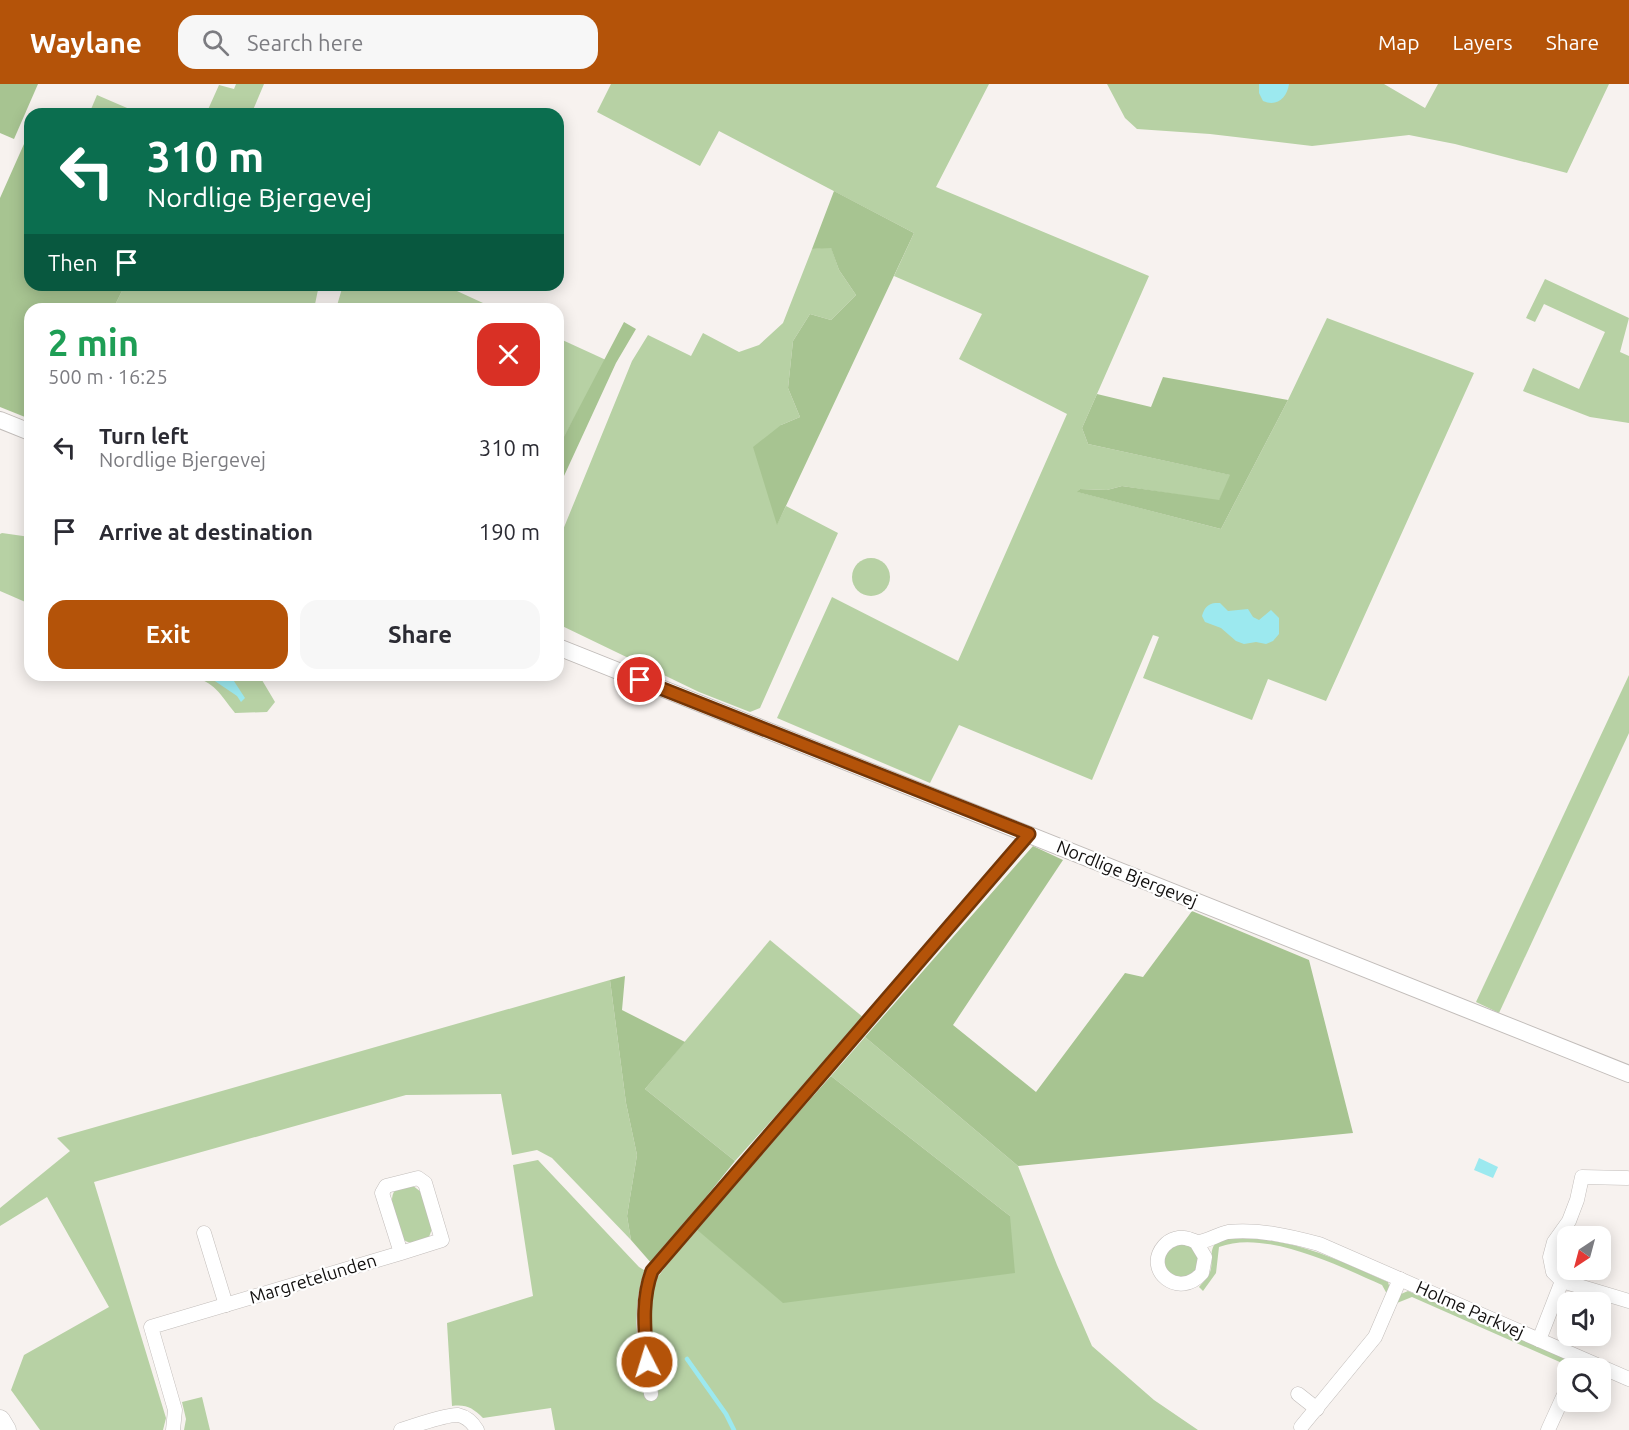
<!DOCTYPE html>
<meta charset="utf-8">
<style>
:root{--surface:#fff;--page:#f7f7f7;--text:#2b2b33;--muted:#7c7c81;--accent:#b45309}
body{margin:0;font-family:Ubuntu,sans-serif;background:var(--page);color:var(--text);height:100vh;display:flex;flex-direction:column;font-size:22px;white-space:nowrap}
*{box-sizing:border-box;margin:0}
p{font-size:20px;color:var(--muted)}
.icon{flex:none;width:33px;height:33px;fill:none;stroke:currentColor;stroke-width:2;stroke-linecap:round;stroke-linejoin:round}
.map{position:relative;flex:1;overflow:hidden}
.sheet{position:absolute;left:24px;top:219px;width:540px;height:378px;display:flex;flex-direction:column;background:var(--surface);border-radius:18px;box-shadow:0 3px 15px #0003}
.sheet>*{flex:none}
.guide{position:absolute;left:24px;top:24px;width:540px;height:183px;border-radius:18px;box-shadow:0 3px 15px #0003;background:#0b6e4f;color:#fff;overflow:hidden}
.needle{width:39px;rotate:216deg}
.tools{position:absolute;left:1557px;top:1142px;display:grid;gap:12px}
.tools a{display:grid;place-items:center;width:54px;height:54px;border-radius:12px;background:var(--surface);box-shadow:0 3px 15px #0003;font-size:30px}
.pin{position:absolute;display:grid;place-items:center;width:51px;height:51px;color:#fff;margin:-26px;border:3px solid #fff;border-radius:50%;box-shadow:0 2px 6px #0007}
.me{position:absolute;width:66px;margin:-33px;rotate:355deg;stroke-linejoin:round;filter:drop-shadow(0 0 4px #0008)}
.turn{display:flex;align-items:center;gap:21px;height:126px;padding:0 24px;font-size:27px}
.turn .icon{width:78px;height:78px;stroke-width:2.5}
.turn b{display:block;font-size:42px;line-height:51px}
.then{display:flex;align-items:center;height:57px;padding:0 24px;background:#0003;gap:12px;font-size:22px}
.round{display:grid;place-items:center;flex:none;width:63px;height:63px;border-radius:18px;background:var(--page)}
.summary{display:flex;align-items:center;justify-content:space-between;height:102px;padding:0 24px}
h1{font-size:36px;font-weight:700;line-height:45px;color:#1e9e55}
.action{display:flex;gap:12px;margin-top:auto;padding:12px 24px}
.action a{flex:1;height:69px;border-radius:18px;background:var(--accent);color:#fff;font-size:24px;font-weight:700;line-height:69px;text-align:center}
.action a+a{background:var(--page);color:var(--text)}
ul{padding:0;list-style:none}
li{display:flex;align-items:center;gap:18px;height:84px;padding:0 24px}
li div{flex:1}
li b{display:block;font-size:22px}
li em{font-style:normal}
header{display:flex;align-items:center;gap:36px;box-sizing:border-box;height:84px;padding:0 30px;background:var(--accent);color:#fff}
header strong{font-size:28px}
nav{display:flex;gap:33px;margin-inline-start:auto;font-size:21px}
.search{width:420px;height:54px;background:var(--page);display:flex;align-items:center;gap:15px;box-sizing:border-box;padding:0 21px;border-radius:18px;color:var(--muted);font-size:22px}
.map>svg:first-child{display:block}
</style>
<header>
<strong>Waylane</strong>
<div class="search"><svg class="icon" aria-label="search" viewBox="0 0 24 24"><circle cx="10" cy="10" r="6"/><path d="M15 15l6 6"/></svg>Search here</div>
<nav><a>Map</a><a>Layers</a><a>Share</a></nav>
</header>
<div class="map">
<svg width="1629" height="1346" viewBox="0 0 1629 1346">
<rect width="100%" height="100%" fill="#f7f2ef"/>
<g fill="#b7d1a4">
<path d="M236,0h28l-11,26 6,4h-53l13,-29 15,4z"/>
<path d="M611,0h378l-53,103 213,89 -67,152 6,16 143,31 -12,26 -97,-15 -15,4 -27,-1 -2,3 143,37 67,-129 39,-82 147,55 -148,328 -58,-22 -16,41 -109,-42 16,-41 -6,-2 -61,145 -133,-55 -29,58 -153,-65 55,-121 126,64 109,-247 -108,-55 23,-45 -88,-38 20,-43 -195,-102 -19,35 -103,-54z"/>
<path d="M1107,0h277l41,24 13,-24h171l-42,89 -112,-29 -46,-9 -97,11 -102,-12 -73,-5 -12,-11z"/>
<path d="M97,11l44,19h-52z"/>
<path d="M831,163l8,23 17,25 -25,25 -21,-6 -17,27 -5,47 12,29 -19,8 -4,99 9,-18 52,27 -78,175 -10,4 -51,-20 -141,-68v-82l74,-181 16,-26 43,21 12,-23 36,19 20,-7 24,-22 29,-74z"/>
<path d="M1545,195l84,39 -9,34 9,4v67l-39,-6 -67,-26 10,-23 46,21 26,-57 -61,-28 -9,18 -9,-4z"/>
<path d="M125,201h194l-5,24h-201z"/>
<path d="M343,201h101l52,24h-160z"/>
<path d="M558,254l48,22 -48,88z"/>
<path d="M2,449l28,4v67l-30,-13v-57z"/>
<circle cx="871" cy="493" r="19"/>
<path d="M189,591h70l16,27 -8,10 -32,1c-16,-20 -19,-30 -46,-38z"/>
<path d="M1629,591v58l-130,280 -23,-11z"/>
<path d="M770,856l94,78 -129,143 -90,-72z"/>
<path d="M610,896l16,123 11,52 -10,61 4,24 -79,-82 -15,-8 -25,5 -11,-61 -95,1 -312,87 72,236 -3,12h-123l-29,-40 13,-35 85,-48 -62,-110 -47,29v-18l70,-57 -13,-13z"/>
<path d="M865,953l153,129 39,99 35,81 62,54 44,30h-643l-4,-22 -68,10c-10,-10 -17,-14 -31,-12l-5,-83 86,-27 -20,-131 25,-5 101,107 18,11 38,-50 315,-12 -179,-140z"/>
<path d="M412,1101l9,7 11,37 -3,8c-11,4 -20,10 -28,0 -3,-11 -16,-41 -4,-48 4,-2 10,-3 15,-4z"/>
<path d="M1243,1154c56,2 95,22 145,44l2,7 -3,5 -5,-9c-43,-19 -117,-56 -163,-38l-3,26 -13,18 -4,-4c4,-5 9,-9 11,-15 4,-9 -3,-25 9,-31 7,-3 17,-3 24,-3z"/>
<circle cx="1181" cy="1177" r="17"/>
<path d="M1408,1207l158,67 3,9 -3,6 -4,-10 -150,-66 -15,6 4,-9z"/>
<path d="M202,1313l8,33h-26l2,-11 -4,-17z"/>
</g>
<g fill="#a7c491">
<path d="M0,0h38l-24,55 -14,-6z"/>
<path d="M24,60l6,3v138h95l-12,24h-83v110l-30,-12v-209z"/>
<path d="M834,107l80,42 -137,292 -24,-78 28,-22 19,-8 -12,-29 5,-47 17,-27 21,6 25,-25 -17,-25 -8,-22 -19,1z"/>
<path d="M624,238l12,7 -20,34 -58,126v-41z"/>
<path d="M1163,293l125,23 -67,129 -144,-37 3,-3 27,1 15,-4 97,14 11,-25 -142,-31 -6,-16 15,-34 54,13z"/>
<path d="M1033,762l30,14 -110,165 83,67 89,-119 18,4 49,-66 117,49 44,173 -335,33 -153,-129z"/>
<path d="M625,892l-3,34 63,32 -40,47 90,72 -83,103 -21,-24 -4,-24 10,-61 -11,-52 -16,-123z"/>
<path d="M831,992l179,140 5,57 -232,30 -88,-75z"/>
</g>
<g fill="#9ce9ef">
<path d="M1259,0h30c-2,14 -12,23 -26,17l-4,-8z"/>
<path d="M1215,519h5l8,8 20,-2 5,8 6,3 12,-10 8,8v16l-6,7 -7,3 -10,-2 -12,2 -8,-3 -15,-13 -16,-6 -3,-6c2,-7 5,-12 13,-13z"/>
<path d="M206,591h24l15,23 -4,4 -4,-6z"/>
<path d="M1479,1074l19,9 -5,11 -19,-8z"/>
</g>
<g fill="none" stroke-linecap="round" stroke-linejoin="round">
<path stroke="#9ce9ef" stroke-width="4.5" d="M687,1275l39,55 8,16"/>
<defs>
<g id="minor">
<path d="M1627,1094l-45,-1 -5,23 -8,21 -15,21 -4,15 3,15 9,9 67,20"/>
<path d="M204,1149l22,72"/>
<path d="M1196,1158l9,15 -3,16c-23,27 -59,-3 -38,-27 6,-7 16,-10 25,-7 1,0 7,3 8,3 10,0 21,-8 31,-10 31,-3 61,4 91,12l310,135"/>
<path d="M1539,1256l23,-59"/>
<path d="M651,1310c-5,-40 -14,-84 1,-123l377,-437"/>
<path d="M1298,1310l19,15"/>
<path d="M1301,1343l74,-90 25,-58"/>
<path d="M173,1346l2,-20 -24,-83 250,-74 41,-13 -17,-57 -7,-5 -32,8 -4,7 19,60"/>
<path d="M401,1346c12,-4 46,-16 57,-15 9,2 15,8 19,15"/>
<path d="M1548,1346l20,-44"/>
</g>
<g id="tertiary">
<path d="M0,336l30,12"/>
<path d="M558,563l1071,427"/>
</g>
<path id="secondary" d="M0,1336l6,10"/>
</defs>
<use href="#minor" stroke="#c2bdba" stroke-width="15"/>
<use href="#tertiary" stroke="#c2bdba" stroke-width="18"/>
<use href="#secondary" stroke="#c2bdba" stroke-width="21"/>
<use href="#minor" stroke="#fff" stroke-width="14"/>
<use href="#tertiary" stroke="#fff" stroke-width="16"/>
<use href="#secondary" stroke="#fff" stroke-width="20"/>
</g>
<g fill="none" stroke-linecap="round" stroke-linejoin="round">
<defs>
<path id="route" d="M640,596l389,154 -377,437c-11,29 -7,61 -5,91"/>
</defs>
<use href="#route" stroke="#753606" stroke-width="15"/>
<use href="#route" stroke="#b45309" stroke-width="10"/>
</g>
<g text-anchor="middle" stroke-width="4.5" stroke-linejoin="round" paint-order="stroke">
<g font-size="18" fill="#12100f" stroke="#fff">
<text transform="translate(1127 790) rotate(22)" y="6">Nordlige Bjergevej</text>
<text transform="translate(313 1195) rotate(-17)" y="6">Margretelunden</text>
<text transform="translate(1470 1226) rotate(24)" y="6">Holme Parkvej</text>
</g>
</g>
</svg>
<div class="tools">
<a><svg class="needle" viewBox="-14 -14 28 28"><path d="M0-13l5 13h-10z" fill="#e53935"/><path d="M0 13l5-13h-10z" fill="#7c7c81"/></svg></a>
<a><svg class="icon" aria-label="sound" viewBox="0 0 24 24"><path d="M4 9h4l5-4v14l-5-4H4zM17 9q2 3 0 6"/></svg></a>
<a><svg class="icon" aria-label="search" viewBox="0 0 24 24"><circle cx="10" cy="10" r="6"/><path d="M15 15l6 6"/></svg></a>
</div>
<div class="pin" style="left:640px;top:596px;background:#d93025"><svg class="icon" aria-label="arrive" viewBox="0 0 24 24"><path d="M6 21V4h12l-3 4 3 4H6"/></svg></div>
<svg class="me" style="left:647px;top:1278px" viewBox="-20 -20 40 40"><circle r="17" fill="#b45309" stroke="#fff" stroke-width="3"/><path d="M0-11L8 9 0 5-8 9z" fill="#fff"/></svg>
<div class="guide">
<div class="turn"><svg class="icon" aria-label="left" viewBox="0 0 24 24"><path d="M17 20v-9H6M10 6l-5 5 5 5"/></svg><div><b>310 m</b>Nordlige Bjergevej</div></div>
<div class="then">Then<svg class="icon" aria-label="arrive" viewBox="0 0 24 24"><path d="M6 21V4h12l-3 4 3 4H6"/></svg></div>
</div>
<section class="sheet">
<div class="summary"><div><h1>2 min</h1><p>500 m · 16:25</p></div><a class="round" style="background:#d93025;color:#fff"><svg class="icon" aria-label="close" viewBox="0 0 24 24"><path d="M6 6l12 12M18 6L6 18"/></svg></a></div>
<ul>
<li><svg class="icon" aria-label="left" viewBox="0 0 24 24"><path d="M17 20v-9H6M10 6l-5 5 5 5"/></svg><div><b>Turn left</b><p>Nordlige Bjergevej</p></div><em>310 m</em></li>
<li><svg class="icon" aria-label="arrive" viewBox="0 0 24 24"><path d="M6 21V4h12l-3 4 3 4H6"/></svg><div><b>Arrive at destination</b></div><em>190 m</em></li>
</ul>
<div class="action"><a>Exit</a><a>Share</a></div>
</section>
</div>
